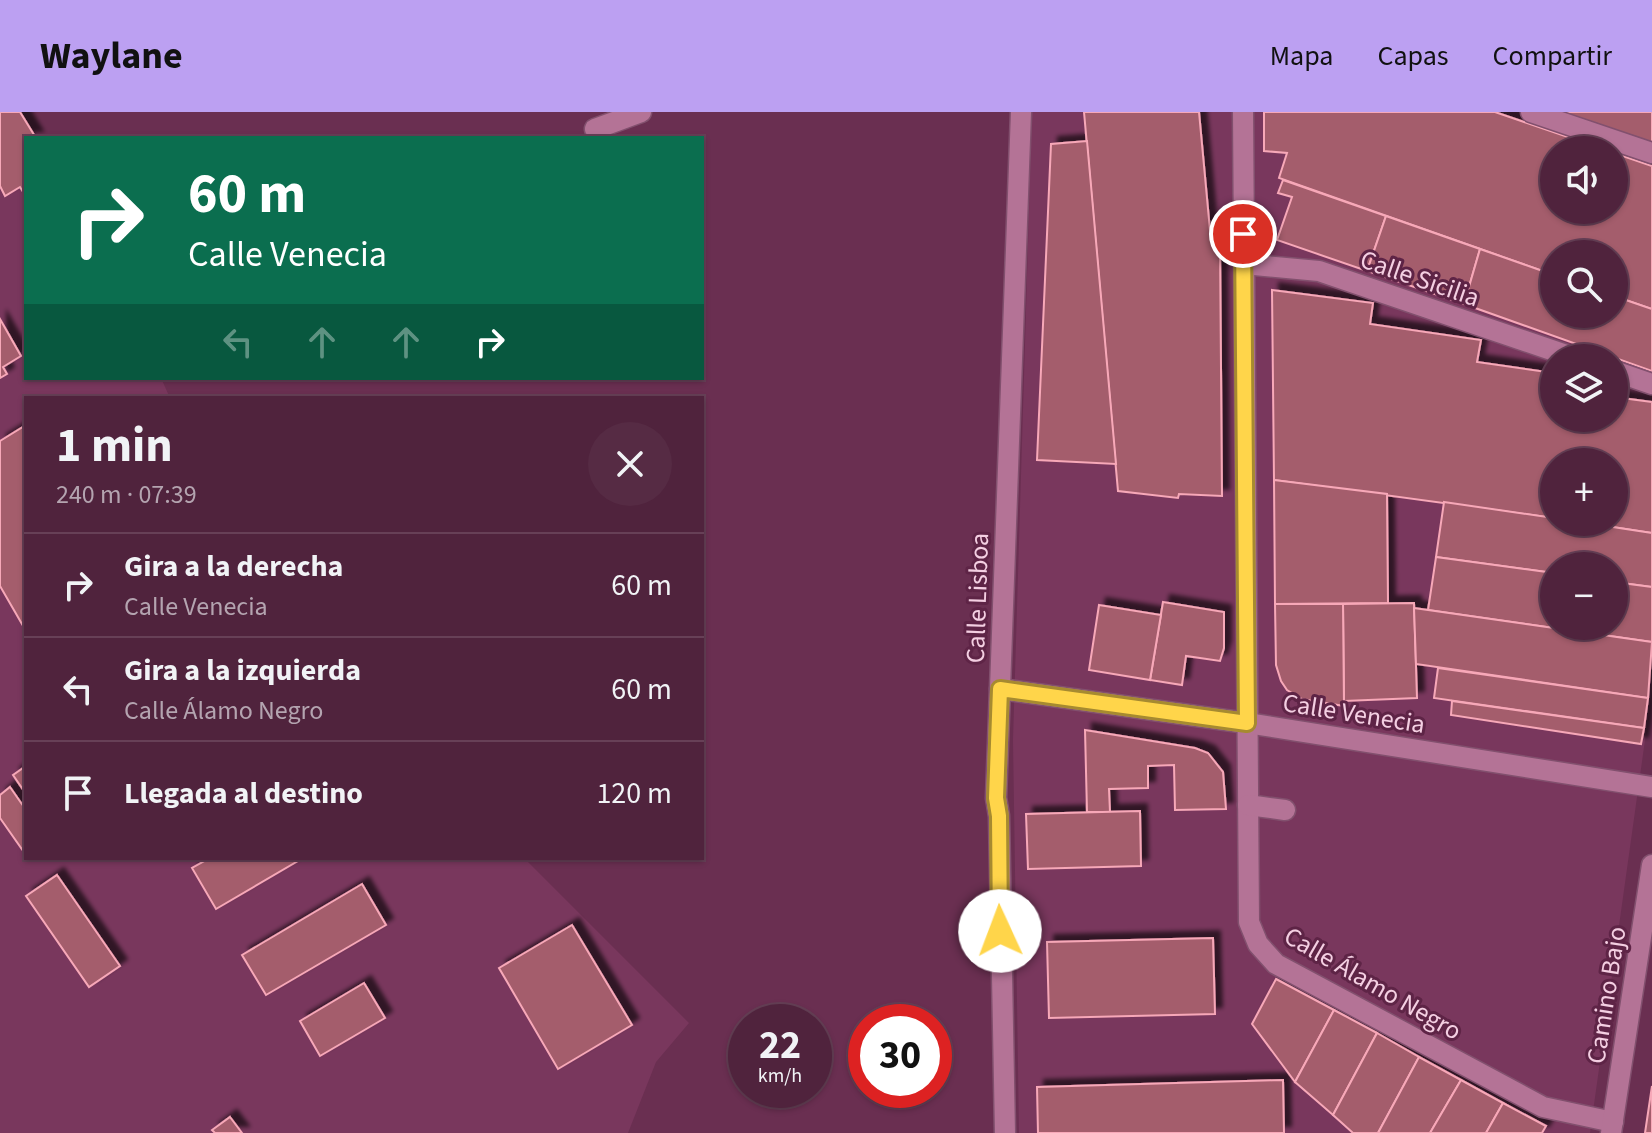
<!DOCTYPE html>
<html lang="es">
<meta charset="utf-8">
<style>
:root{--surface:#50233d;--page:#562b44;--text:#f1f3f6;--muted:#b4a4b0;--line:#674057;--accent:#bca0f2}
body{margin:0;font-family:"Source Sans 3",sans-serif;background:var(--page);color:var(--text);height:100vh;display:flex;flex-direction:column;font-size:30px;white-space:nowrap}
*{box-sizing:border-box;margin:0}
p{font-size:26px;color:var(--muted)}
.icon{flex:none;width:44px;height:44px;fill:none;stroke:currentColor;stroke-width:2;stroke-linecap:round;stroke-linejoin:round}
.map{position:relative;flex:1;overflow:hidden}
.side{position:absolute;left:24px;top:284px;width:680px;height:464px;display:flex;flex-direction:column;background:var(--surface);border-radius:0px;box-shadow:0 2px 6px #0004,0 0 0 2px var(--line)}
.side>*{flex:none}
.hud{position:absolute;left:24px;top:24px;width:680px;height:244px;border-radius:0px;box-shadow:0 2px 6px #0004,0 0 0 2px var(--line);background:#0b6e4f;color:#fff;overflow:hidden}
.fabs{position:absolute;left:1540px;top:24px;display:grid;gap:16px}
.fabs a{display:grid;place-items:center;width:88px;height:88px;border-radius:50%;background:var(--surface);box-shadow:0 2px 6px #0004,0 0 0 2px var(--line);font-size:40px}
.speed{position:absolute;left:728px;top:892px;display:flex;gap:16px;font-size:40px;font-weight:700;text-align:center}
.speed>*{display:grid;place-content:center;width:104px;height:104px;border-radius:50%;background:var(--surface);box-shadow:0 2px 6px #0004,0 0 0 2px var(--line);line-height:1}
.speed small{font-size:20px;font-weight:400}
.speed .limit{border:12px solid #d22;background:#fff;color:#111}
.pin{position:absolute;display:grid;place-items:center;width:68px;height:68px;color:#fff;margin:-34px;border:4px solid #fff;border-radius:50%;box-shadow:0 2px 8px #0007}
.me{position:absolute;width:88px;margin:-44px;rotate:358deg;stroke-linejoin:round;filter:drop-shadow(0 0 6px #0008)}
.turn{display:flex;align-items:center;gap:28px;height:168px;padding:0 32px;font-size:36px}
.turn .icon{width:104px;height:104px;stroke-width:2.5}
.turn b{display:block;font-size:56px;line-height:68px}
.lanes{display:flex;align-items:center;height:76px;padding:0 32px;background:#0003;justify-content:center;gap:40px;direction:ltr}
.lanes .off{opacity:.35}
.round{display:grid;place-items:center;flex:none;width:84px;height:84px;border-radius:42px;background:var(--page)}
.summary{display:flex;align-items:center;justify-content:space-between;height:136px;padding:0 32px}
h1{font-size:48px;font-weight:700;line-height:60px}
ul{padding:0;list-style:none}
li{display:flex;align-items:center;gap:24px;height:104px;padding:0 32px;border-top:2px solid var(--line)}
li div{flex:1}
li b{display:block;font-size:30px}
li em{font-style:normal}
header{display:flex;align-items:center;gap:48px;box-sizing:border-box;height:112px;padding:0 40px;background:var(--accent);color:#111}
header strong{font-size:38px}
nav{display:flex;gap:44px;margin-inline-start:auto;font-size:28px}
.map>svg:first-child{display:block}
</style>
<header>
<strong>Waylane</strong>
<nav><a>Mapa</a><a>Capas</a><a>Compartir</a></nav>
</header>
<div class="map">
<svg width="1652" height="1021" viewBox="0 0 1652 1021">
<defs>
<filter id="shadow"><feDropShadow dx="7" dy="-7" stdDeviation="2" flood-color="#0009"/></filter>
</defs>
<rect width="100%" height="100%" fill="#6a2f51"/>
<g fill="#79375d" fill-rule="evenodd">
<path d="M0,0l26,31v235h135l9,20h-144v460h498l165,165 -33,39 -28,71h-628z"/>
<path d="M1032,0h620v578l-62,443h-571l-6,-393zM1554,38h60v60h-60zM1554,142h60v60h-60zM1554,246h60v60h-60zM1554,350h60v60h-60zM1554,454h60v60h-60z"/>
</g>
<g fill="#a45d6c" stroke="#f7a8b8" stroke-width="2" filter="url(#shadow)">
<path d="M0,0h20l16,26h-10v59l-6,-10 -15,9 -5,-10z"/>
<path d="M1084,0h115l12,129h9l2,255 -43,-2 -1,4 -60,-7z"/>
<path d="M1264,0h231l111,38h-52v60h60v-57l38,13v143l-38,-13v-42h-60v21l-275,-97 8,-25 -23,-2z"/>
<path d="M1551,0h101v32z"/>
<path d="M1087,29l29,323 -79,-4 14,-316z"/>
<path d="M1283,68l103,36 -19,55 -90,-31 15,-43 -14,-4z"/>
<path d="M1386,104l94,33 -16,55 -97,-33z"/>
<path d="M1480,137l74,26v39h60v-18l38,13v62l-188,-67z"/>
<path d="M1272,178l101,13 -3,21 111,16 -4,22 77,11v45h60v-21l38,5v131l-72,-11h34v-60h-60v56l-280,-38z"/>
<path d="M0,207l21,37 -18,11 4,7 -7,4z"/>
<path d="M26,313v206l-26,-45v-145z"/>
<path d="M1274,368l113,14 1,109 -113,1z"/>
<path d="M1444,390l110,16v4h26l72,11v54l-38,-5v-16h-60v7l-118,-16z"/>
<path d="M1436,445l118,16v53h60v-44l38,5v55l-224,-32z"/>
<path d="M1163,490l61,10v36l-4,13 -34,-5 -4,29 -32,-5z"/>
<path d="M1414,491l3,95 -73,3 -1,-97z"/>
<path d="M1275,492h68l1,102 -42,-7 -15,-9 -6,-9 -5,-16z"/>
<path d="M1099,493l62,10 -11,65 -61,-10z"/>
<path d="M1414,496l238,34 -4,56 -232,-34z"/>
<path d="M1438,556l210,30 -4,30 -210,-30z"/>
<path d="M1452,589l192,27 -3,16 -190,-29z"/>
<path d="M1085,618l110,18 13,5 15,19 3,37 -51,1 -1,-45 -26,1v22l-39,1 1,23h-23z"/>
<path d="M26,654v28l-13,-19z"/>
<path d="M10,675l16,23v45l-26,-37v-23z"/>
<path d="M1140,699l1,55 -113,3 -2,-55z"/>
<path d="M210,746h93l-87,51 -24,-41z"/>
<path d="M57,763l63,91 -31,21 -63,-91z"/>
<path d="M362,772l24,41 -120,70 -24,-40z"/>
<path d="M572,813l60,100 -74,44 -59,-101z"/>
<path d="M1213,826l2,76 -166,4 -2,-76z"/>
<path d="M1276,867l58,31 -39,72 -43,-58z"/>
<path d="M364,871l21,35 -65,38 -20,-35z"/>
<path d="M1334,898l43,23 -44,82 -38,-33z"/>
<path d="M1377,921l42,24 -41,76h-25l-20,-18z"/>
<path d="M1419,945l42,23 -31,53h-52z"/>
<path d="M1283,968l1,53h-246l-1,-46z"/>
<path d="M1461,968l42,23 -17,30h-56z"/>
<path d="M1652,974v47h-7z"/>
<path d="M1503,991l43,23 -4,7h-56z"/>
<path d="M230,1005l12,16h-27l-3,-3z"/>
</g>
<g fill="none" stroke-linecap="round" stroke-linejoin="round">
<defs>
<g id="minor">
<path d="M1243,0l6,810 9,22 18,20 267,143 70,15"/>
<path d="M1531,0l121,41"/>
<path d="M595,17l46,-17"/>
<path d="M1244,152l75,7 256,87"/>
<path d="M1614,259l38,13"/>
<path d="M1000,577l247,34 405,64"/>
<path d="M1248,693l37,5"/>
<path d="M1005,1021l-6,-317 -3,-18 25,-686"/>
<path d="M1611,1021l41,-268"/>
</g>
</defs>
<use href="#minor" stroke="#82506e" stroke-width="23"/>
<use href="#minor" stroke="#b47396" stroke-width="20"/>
</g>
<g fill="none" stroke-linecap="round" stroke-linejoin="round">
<defs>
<path id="route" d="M1000,819l-1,-115 -3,-18 4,-109 247,34 -4,-489"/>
</defs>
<use href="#route" stroke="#a68a30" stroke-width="20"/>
<use href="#route" stroke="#ffd54a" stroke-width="14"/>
</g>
<g text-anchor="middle" stroke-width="6" stroke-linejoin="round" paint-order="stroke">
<g font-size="26" fill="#f4cfe2" stroke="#5e2446">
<text transform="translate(1420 166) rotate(19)" y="9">Calle Sicilia</text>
<text transform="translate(977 486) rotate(-88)" y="9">Calle Lisboa</text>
<text transform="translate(1354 601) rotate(9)" y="9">Calle Venecia</text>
<text transform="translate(1373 871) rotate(30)" y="9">Calle Álamo Negro</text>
<text transform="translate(1606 883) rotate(-81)" y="9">Camino Bajo</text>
</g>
</g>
</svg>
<div class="fabs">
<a><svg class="icon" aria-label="sound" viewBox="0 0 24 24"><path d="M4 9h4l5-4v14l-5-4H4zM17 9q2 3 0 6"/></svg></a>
<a><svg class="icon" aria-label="search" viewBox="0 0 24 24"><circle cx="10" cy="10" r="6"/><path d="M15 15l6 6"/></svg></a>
<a><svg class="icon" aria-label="layers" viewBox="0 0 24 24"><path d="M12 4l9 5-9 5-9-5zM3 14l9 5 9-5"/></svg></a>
<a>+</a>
<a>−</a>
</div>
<div class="speed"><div>22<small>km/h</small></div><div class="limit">30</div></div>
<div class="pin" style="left:1243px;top:122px;background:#d93025"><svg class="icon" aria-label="arrive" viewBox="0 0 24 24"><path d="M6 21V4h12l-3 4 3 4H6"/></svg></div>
<svg class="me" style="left:1000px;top:819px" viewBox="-20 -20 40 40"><circle r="19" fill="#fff"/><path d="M0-13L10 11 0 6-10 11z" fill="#ffd54a"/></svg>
<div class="hud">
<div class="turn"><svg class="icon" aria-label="right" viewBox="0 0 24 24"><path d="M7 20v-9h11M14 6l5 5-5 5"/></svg><div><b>60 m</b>Calle Venecia</div></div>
<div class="lanes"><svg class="icon off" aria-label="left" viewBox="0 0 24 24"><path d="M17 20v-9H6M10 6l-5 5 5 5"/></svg><svg class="icon off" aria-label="ahead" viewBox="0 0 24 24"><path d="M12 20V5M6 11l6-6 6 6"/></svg><svg class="icon off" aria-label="ahead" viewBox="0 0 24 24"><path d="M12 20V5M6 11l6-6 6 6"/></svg><svg class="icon" aria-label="right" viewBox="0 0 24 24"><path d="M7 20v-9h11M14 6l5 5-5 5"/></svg></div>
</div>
<section class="side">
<div class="summary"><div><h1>1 min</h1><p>240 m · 07:39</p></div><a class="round"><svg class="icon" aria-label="close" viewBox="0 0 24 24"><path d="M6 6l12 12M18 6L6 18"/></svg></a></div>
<ul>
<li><svg class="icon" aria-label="right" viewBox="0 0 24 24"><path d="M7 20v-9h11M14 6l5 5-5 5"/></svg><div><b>Gira a la derecha</b><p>Calle Venecia</p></div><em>60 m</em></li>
<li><svg class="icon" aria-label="left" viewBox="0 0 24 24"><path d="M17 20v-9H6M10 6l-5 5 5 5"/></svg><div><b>Gira a la izquierda</b><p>Calle Álamo Negro</p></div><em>60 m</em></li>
<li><svg class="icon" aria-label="arrive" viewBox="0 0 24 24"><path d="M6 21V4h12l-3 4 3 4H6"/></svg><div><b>Llegada al destino</b></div><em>120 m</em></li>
</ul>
</section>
</div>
